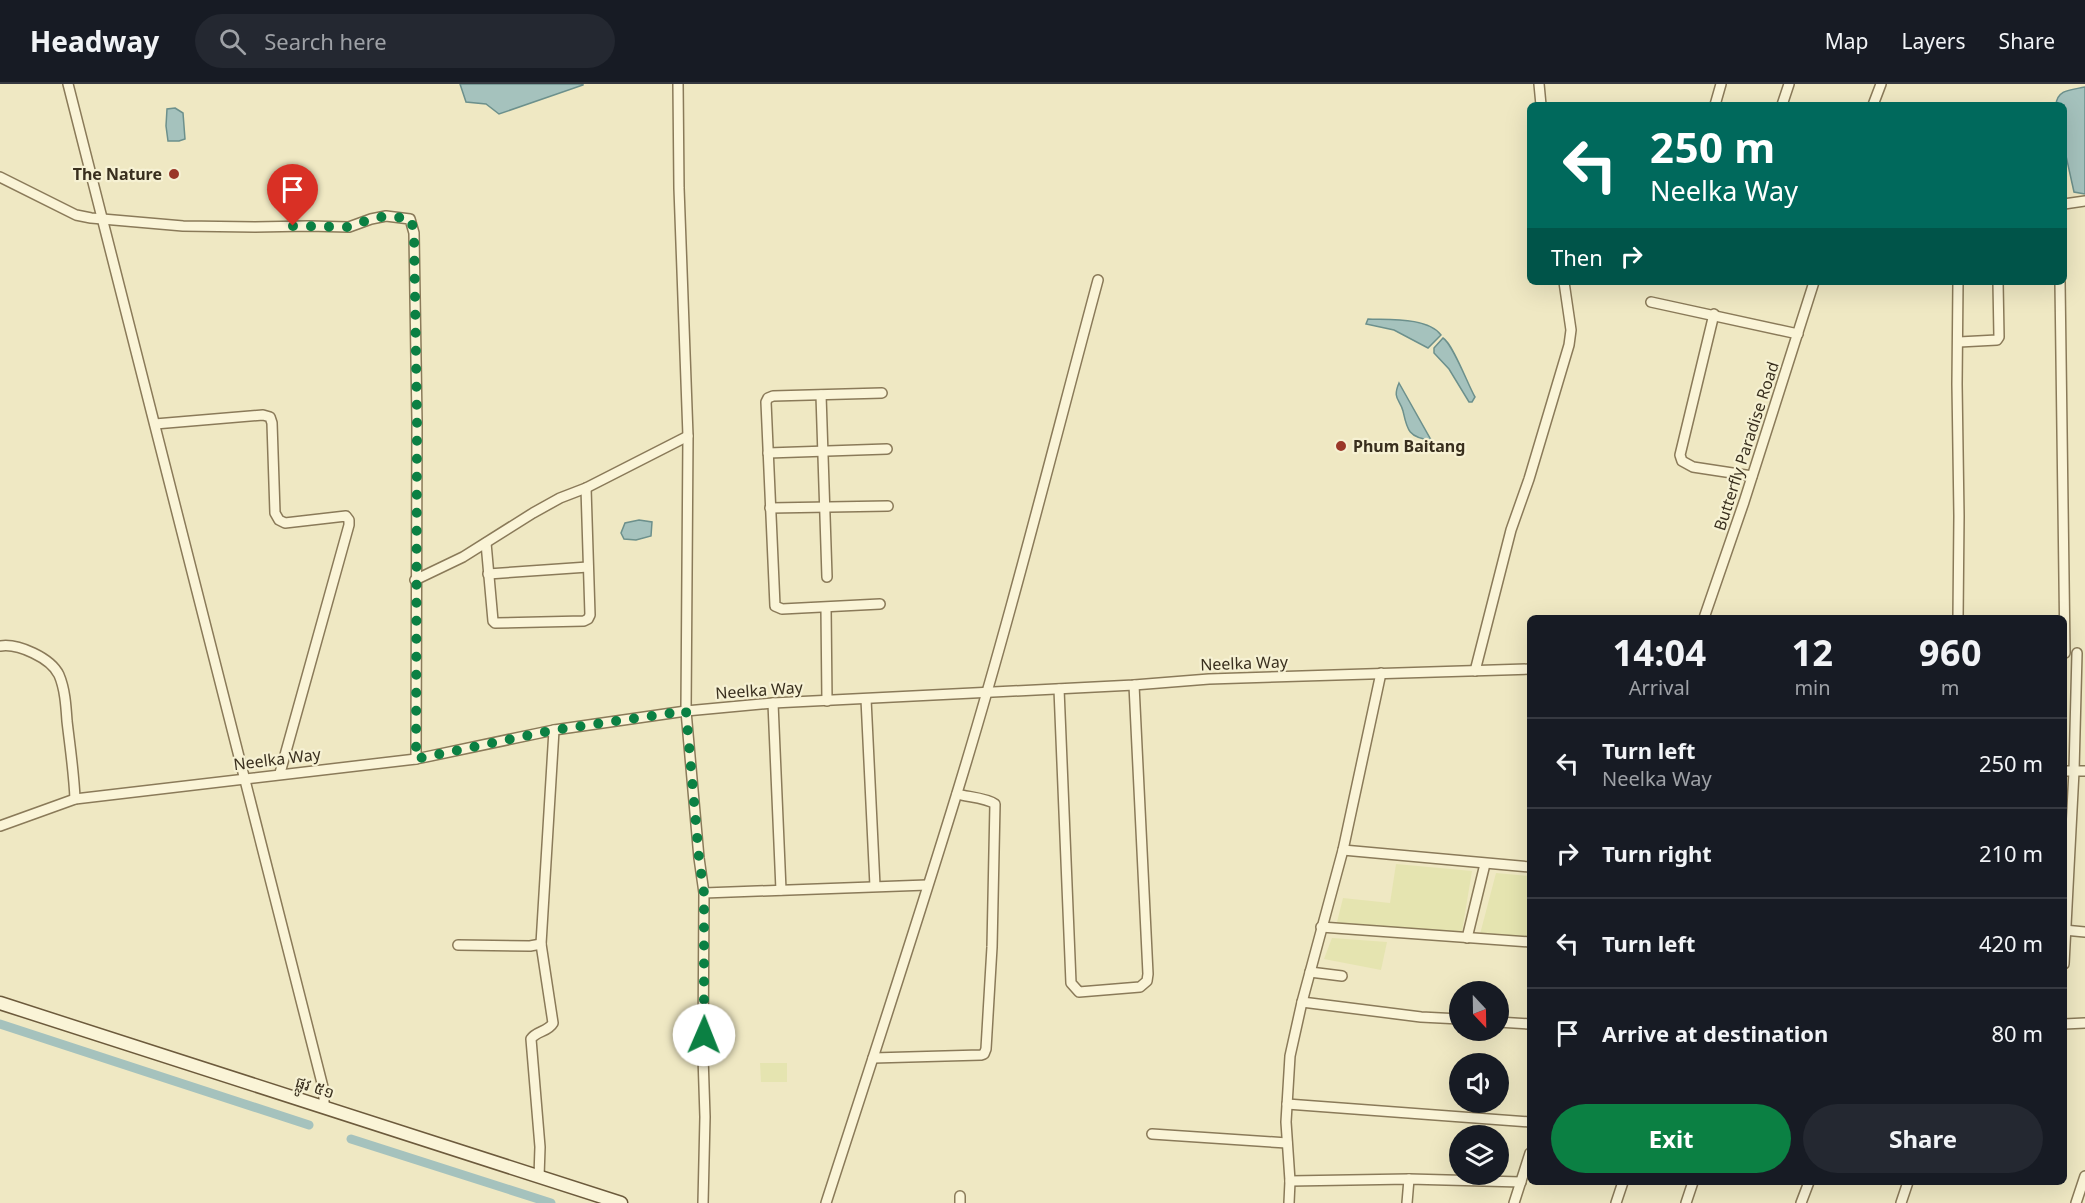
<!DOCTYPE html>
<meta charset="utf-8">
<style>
:root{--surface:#171b24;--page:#242831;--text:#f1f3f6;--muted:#9ea1a6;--line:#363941;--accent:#0b8043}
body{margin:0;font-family:Georgia,"Noto Sans Khmer",serif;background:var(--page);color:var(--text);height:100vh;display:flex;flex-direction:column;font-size:22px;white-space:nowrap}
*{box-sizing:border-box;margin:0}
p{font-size:20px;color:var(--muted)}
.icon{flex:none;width:33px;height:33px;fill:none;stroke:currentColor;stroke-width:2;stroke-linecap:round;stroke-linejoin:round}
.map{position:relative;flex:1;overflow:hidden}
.sheet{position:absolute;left:1527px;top:531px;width:540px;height:570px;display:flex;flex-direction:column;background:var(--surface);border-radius:9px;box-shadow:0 6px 24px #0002}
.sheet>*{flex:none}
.hud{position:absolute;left:1527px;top:18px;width:540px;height:183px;border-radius:9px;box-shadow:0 6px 24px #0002;background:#00695c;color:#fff;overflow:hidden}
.needle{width:39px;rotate:158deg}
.fabs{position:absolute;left:1449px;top:897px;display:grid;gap:12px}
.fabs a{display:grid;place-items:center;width:60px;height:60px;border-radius:50%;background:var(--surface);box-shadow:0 6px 24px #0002;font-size:30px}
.pin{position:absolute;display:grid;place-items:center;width:51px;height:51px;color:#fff;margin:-62px -26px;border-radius:50% 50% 50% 0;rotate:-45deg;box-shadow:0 0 6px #0007}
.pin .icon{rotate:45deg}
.me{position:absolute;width:66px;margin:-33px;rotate:1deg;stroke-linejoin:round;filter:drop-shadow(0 0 4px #0008)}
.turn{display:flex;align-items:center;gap:21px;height:126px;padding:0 24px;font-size:27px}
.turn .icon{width:78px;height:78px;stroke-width:2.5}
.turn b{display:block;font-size:42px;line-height:51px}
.then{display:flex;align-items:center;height:57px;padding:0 24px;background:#0003;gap:12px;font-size:22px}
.eta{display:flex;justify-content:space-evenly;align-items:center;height:102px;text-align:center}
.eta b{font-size:36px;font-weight:700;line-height:42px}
.primary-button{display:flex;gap:12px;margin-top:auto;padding:12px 24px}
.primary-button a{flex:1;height:69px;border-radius:36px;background:var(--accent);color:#fff;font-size:24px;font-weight:700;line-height:69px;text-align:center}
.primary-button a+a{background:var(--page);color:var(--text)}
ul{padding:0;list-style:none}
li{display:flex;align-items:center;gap:18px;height:90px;padding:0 24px;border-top:2px solid var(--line)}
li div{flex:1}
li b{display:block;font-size:22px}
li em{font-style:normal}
header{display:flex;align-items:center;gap:36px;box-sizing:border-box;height:84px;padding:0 30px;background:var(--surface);border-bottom:2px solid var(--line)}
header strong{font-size:28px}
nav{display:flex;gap:33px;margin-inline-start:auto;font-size:21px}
.search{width:420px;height:54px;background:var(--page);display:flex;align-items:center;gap:15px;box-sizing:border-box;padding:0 21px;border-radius:33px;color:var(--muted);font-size:22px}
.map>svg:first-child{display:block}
</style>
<header>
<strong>Headway</strong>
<div class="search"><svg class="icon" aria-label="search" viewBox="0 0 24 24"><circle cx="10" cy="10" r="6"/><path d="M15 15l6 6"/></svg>Search here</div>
<nav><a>Map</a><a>Layers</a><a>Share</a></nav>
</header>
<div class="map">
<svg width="2085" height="1119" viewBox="0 0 2085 1119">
<rect width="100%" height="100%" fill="#efe8c3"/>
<g fill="#e5e4b0">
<path d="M1396,780l76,7 -11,66 -126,-7 8,-32 47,5z"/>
<path d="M1496,789l34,3v64l-51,-2z"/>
<path d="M1332,854l55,4 -6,28 -57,-11z"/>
<path d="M760,979h27v19h-26z"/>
</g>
<g fill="#a5c2bd" stroke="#6c908c" stroke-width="1.5">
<path d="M460,0h123v1l-84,29 -13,-10 -20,-2z"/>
<path d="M2085,3v107l-11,-2 -10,-45v-42h-8c1,-16 16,-15 29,-18z"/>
<path d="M175,24l8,5 2,26 -6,2h-11l-2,-15 1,-17z"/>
<path d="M1368,235c20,1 60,-2 73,16l-13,13 -34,-18 -28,-6z"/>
<path d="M1443,254c10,6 25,47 32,59l-3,5h-3l-20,-33 -15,-16v-5z"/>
<path d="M1399,299l32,57c-23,-2 -24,-11 -28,-29 -3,-12 -11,-12 -4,-28z"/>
<path d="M639,436l13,2 -1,14 -15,4 -12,-1 -3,-6 4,-10z"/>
</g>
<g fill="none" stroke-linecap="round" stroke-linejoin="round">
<g stroke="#a5c2bd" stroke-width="9">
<path d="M0,940l309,101"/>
<path d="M351,1055l200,64"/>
</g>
<defs>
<g id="street">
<path d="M68,0l256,1007v16"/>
<path d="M678,0l1,104 9,248 -2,275 13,147 5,35 -1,163 2,61 -2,86"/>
<path d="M1539,0l2,21"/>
<path d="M1715,21l6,-21"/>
<path d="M1782,21l7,-21"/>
<path d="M1873,21l8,-21"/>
<path d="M0,93l76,38 15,3 92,8 72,1 53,-1 41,1 22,-8 15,-3 24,3 4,14 3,188 -1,338"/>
<path d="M2064,120l21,-3"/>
<path d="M2060,198l5,371"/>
<path d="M1651,218l147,32"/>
<path d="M1714,230l-34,141 2,6 11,6 59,9"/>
<path d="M1959,258l38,-2 2,-3 -1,-55"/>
<path d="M821,311l6,182"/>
<path d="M155,340l108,-9 7,2 2,6 3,90 4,7 6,3 61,-7 3,4v5l-69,248"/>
<path d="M768,369l119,-4"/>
<path d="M770,424l118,-2"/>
<path d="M486,459l7,78 2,2 89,-2 4,-2 2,-4 -4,-127"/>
<path d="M488,490l100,-7"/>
<path d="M415,496l48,-23 70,-44 27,-15 26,-10 102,-52"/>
<path d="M880,520l-98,5 -7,-3 -9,-204 2,-4 5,-2 109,-3"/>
<path d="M826,524l1,93"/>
<path d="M1704,534l40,-116 70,-220"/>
<path d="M1958,534l1,-102 -2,-132 1,-102"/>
<path d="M0,562c18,-3 51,12 59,29 6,14 7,31 8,46 3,26 7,52 8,78"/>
<path d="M1475,587l36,-141 18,-51 40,-134 2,-15 -7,-48"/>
<path d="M1059,605l12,294 8,9 61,-5 7,-6 1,-7 -14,-289"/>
<path d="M866,615l9,187"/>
<path d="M773,619l8,187"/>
<path d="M2064,687h21"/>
<path d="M0,742l75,-27 341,-40 138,-29 132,-19 87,-8 361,-18 75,-6 321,-10"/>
<path d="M1343,766l187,17"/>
<path d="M704,809l223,-8"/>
<path d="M1321,843l209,15"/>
<path d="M2064,846l21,2"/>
<path d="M1467,854l18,-74"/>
<path d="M458,861l72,1 11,-2"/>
<path d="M2064,880l10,-193 3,-118"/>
<path d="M1310,888l32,4"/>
<path d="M1302,918l119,15 39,2"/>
<path d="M1498,938l32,2"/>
<path d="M2064,940l21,-1"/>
<path d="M873,974l108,-3 3,-1 2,-5 6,-102 3,-143c-8,-6 -27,-7 -38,-10"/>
<path d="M1287,1020l243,18"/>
<path d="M1152,1050l135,9"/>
<path d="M539,1093l1,-30 -9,-108c5,-8 17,-7 22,-16l-12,-79 13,-214"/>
<path d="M1290,1097l119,-2 112,3"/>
<path d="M960,1112v7"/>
<path d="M826,1119c44,-136 89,-273 131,-410 52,-169 95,-342 141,-513"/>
<path d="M1289,1119l1,-22 -4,-59 4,-66 12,-54 41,-152 38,-177"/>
<path d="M1407,1119l2,-24"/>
<path d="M1514,1119l16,-50"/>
<path d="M1616,1119l7,-21"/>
<path d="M1686,1119l7,-21"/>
<path d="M1801,1119l8,-21"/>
<path d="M1901,1119l7,-21"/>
<path d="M2076,1119l9,-27"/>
</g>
<path id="secondary" d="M0,919l621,200"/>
</defs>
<use href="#street" stroke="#8a7a59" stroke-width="12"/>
<use href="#secondary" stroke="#6c5a3c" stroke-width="15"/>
<use href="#street" stroke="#faf4d7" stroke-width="9"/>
<use href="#secondary" stroke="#faf4d7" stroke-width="12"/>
</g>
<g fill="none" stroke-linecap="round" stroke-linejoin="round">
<path stroke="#0b8043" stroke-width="10" stroke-dasharray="0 18" d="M293,142l56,1 22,-8 15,-3 25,3 3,14 3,188 -1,338 138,-29 132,-19 13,147 5,35v142"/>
</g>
<g fill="#9a3728" stroke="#f6f1d3" stroke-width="2">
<circle cx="174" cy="90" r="6"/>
<circle cx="1341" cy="362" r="6"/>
</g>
<g text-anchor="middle" stroke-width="4.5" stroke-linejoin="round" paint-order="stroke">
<g font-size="16" font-weight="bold" fill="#392f1e" stroke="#f6f1d3" text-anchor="end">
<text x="162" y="96">The Nature</text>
<text x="1353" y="368" text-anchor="start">Phum Baitang</text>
</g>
<g font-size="16" fill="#392f1e" stroke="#f6f1d3">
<text transform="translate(1746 362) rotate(-72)" y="6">Butterfly Paradise Road</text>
<text transform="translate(1244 579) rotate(-2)" y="6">Neelka Way</text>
<text transform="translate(759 606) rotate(-4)" y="6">Neelka Way</text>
<text transform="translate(277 675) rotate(-7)" y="6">Neelka Way</text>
<text transform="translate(315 1003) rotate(18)" y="6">ផ្លូវ ៥១</text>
</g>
</g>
</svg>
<div class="fabs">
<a><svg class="needle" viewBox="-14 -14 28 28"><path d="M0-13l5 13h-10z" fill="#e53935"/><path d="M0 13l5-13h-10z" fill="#9ea1a6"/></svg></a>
<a><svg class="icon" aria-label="sound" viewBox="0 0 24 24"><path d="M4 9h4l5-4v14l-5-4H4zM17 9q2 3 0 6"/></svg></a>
<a><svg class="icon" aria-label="layers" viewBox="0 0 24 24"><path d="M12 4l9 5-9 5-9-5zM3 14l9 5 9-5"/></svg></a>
</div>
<div class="pin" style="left:293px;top:142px;background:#d93025"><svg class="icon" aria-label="arrive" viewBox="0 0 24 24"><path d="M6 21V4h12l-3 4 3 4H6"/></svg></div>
<svg class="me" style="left:704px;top:951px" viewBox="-20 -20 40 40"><circle r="19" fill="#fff"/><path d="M0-13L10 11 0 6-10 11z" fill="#0b8043"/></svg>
<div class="hud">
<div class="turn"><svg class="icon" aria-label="left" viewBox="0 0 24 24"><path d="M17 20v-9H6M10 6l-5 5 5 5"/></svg><div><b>250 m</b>Neelka Way</div></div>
<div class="then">Then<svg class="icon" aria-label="right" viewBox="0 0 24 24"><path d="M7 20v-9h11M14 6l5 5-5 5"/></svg></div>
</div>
<section class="sheet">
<div class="eta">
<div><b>14:04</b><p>Arrival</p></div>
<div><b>12</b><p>min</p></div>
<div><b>960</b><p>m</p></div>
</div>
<ul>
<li><svg class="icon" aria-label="left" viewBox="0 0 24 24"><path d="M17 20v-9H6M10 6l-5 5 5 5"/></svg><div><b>Turn left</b><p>Neelka Way</p></div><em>250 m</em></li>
<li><svg class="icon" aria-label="right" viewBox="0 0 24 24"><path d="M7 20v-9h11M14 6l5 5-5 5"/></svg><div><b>Turn right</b></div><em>210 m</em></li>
<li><svg class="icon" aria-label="left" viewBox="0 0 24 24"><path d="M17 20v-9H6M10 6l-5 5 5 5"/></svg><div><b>Turn left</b></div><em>420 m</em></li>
<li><svg class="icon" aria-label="arrive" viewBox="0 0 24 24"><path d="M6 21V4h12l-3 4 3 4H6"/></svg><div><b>Arrive at destination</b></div><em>80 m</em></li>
</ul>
<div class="primary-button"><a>Exit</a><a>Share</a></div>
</section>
</div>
